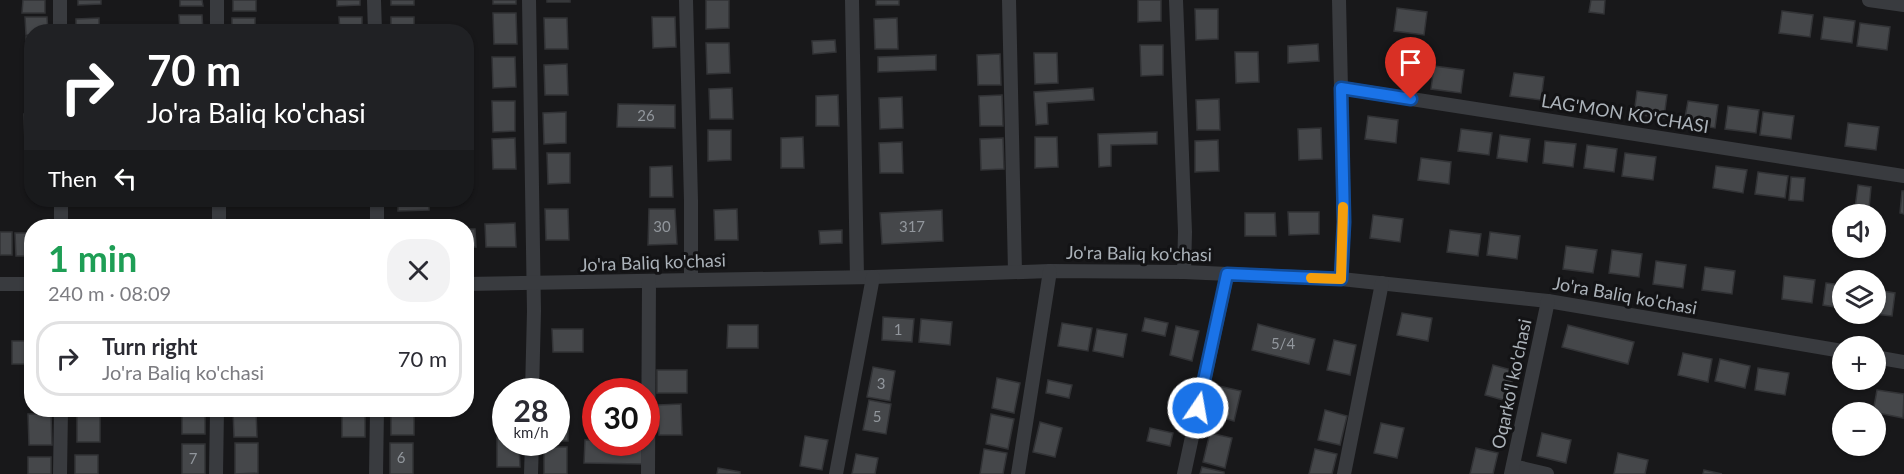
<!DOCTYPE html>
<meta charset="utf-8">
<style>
:root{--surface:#fff;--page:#f2f2f3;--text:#2b2b33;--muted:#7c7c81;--line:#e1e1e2}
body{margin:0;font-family:Lato,sans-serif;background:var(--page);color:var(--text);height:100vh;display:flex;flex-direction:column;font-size:22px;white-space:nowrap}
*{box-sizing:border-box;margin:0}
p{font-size:20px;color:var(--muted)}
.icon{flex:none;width:33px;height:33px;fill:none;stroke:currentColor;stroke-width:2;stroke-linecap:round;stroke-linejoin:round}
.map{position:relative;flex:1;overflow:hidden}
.drawer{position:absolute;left:24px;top:219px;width:450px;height:198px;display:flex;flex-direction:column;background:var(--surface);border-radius:24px;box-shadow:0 2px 4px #0004}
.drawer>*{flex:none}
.banner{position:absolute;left:24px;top:24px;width:450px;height:183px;border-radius:24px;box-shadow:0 2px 4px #0004;background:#202124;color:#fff;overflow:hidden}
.buttons{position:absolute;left:1832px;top:204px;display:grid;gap:12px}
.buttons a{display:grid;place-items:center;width:54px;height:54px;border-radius:50%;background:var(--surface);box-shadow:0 2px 4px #0004;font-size:30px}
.speed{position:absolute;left:492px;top:378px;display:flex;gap:12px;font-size:30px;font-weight:700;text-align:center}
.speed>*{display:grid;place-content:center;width:78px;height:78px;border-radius:50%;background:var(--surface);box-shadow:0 2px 4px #0004;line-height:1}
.speed small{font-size:15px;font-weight:400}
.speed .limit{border:9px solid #d22;background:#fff;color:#111}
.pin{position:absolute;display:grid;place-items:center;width:51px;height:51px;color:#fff;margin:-62px -26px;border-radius:50% 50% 50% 0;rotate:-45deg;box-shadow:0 0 6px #0007}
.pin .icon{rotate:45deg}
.me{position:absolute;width:66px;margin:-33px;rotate:12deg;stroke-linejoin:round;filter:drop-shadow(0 0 4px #0008)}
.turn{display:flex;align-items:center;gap:21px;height:126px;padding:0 24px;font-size:27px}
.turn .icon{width:78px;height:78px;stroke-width:2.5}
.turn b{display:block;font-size:42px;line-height:51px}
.then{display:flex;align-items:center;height:57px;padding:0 24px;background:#0003;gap:12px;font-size:22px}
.round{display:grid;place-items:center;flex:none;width:63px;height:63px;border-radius:24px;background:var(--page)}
.headline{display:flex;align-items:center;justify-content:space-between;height:102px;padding:0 24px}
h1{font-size:36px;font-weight:700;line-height:45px;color:#1e9e55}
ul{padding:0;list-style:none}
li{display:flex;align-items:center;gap:18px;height:75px;margin:0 12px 9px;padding:0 12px;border:3px solid var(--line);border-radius:24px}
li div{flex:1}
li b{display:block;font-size:22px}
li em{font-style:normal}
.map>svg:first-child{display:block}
</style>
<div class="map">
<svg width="1904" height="474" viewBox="0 0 1904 474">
<rect width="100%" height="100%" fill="#18181a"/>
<g fill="#45474a" stroke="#323336" stroke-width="1.5">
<path d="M23,0h22v13h-23z"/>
<path d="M78,0h23v4l-23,1z"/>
<path d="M180,0h22l1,6h-23z"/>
<rect x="233" y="0" width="23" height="11"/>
<path d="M337,0h23v5l-23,1z"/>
<rect x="391" y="0" width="23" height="5"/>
<rect x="493" y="0" width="23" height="4"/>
<rect x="547" y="0" width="23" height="2"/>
<path d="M706,0h23v28l-23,1z"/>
<rect x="876" y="0" width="23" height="5"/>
<path d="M1138,0h23v21l-23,1z"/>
<path d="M1591,0h14l-1,14 -15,-2z"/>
<path d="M1397,8l30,4 -3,23 -30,-4z"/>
<path d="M1195,9h23v30l-22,1z"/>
<path d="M1782,11l31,4 -3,22 -31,-4z"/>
<path d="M493,13h23l1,31h-23z"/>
<path d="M179,15h23l1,17h-23z"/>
<path d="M25,17h22l1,15h-16v3h-6z"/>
<path d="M339,17h23v15h-22z"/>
<rect x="391" y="17" width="23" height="15"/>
<path d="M652,17h23l1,30 -23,1z"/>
<path d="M1824,17l31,4 -3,22 -31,-4z"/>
<path d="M99,18v14h-23v-13z"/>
<rect x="232" y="18" width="23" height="14"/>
<path d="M544,18h23l1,31h-23z"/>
<path d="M897,18l1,31h-23l-1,-30z"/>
<path d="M1860,23l30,4 -3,23 -30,-4z"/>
<path d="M32,36v31h-5l-1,-30z"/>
<path d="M835,40l1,12 -23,2 -1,-13z"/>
<path d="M706,43h23l1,30 -23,1z"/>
<path d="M1318,44l1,17 -31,2v-17z"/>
<path d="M1140,45h23v30l-22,1z"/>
<path d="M1235,52h23l1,30 -23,1z"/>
<path d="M1034,53h23l1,30 -23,1z"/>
<path d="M1000,54l1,31h-23l-1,-30z"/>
<path d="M936,55v15l-58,2v-15z"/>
<path d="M492,57h23l1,30 -23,1z"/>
<path d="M567,64l1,31h-23l-1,-30z"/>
<path d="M1434,66l30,4 -3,23 -30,-4z"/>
<rect x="26" y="73" width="6" height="31"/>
<path d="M1514,73l30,4 -3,23 -31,-4z"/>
<path d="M732,88l1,31h-23l-1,-30z"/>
<path d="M1093,88l1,12 -47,3 1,21 -12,1 -2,-33z"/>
<path d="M1637,91l30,4 -3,23 -30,-4z"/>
<path d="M838,95l1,31h-23v-30z"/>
<path d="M1002,95l1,31h-23l-1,-30z"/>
<path d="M902,97l1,31 -23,1 -1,-31z"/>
<path d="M1219,99l1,31h-23l-1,-30z"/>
<path d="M492,101h23v30l-22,1z"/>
<path d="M1688,101l30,4 -3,23 -31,-5z"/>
<path d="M618,104l57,1v23l-58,-1z"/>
<path d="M1728,106l31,4 -3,23 -31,-4z"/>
<path d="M566,112v31l-22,1 -1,-31z"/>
<path d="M1763,112l31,4 -3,23 -31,-4z"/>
<path d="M24,114h8v30l-7,1z"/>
<path d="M1368,116l30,4 -2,23 -31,-4z"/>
<path d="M1848,123l31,4 -3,23 -31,-4z"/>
<path d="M1321,128l1,31 -23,1 -1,-31z"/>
<path d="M1461,129l31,4 -3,22 -31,-4z"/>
<path d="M708,130h23v30l-23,1z"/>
<path d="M1157,132v12l-46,1v21l-12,1 -1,-33z"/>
<path d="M1500,135l30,4 -3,23 -30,-4z"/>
<path d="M803,137l1,31h-23v-30z"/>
<path d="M1035,137h22l1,30 -23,1z"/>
<path d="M515,138l1,31h-23l-1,-30z"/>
<path d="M1003,138l1,31 -23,1 -1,-31z"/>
<path d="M1218,140l1,31 -24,1v-31z"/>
<path d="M1545,141l31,3 -3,23 -30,-4z"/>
<path d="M902,142l1,31h-23l-1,-30z"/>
<path d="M1587,145l30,4 -3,23 -30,-4z"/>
<path d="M547,153h23v30l-22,1z"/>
<path d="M1625,153l31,4 -3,23 -31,-4z"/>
<path d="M1421,158l30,4 -2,22 -31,-4z"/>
<path d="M672,166l1,31h-23v-30z"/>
<path d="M1716,166l31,4 -4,23 -30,-5z"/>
<path d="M1758,172l30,4 -3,22 -30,-4z"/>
<path d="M1791,177l14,1 -2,23 -14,-1z"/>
<path d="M1858,185l13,2 -2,22 -14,-1z"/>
<path d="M1902,191h2v23l-4,-1z"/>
<path d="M398,200h31v10l-31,1z"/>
<path d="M545,209h23l1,31h-23z"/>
<path d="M649,209h26l2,35 -29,1z"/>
<path d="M737,209l1,31h-23l-1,-30z"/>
<path d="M942,210l1,31 -61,3 -2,-31z"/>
<path d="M1288,212h31v22l-30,1z"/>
<path d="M1245,213h30l1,23h-31z"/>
<path d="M1373,215l30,4 -3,23 -30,-4z"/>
<path d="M515,223l1,24h-30l-1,-23z"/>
<path d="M466,229h9l1,18h-10z"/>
<path d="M842,230v13l-22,1 -1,-13z"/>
<path d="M1450,230l31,4 -3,22 -31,-4z"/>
<rect x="0" y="232" width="12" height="23"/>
<path d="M1490,232l30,4 -3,23 -30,-4z"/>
<path d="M15,233h17v23h-16z"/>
<path d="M1566,246l31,4 -4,23 -30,-4z"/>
<path d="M1612,250l30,4 -3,23 -30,-4z"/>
<path d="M1656,261l30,4 -3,23 -30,-4z"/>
<path d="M1705,267l30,4 -3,23 -30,-4z"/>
<path d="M1784,276l31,4 -3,23 -30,-4z"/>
<path d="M1826,283l16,2v23l-19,-3z"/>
<path d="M1875,290l20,3 -3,23 -18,-2z"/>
<path d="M1402,313l30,5 -4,23 -31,-6z"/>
<path d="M883,317l31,2 -2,23 -30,-2z"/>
<path d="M1145,318l23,5 -3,13 -23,-5z"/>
<path d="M921,319l31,3 -2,23 -31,-3z"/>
<path d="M1062,323l30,5 -4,23 -30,-5z"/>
<path d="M1258,324l57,15 -6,25 -57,-14z"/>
<path d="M728,325h30v23h-31z"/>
<path d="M1568,325l66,17 -6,22 -66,-17z"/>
<path d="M1176,326l23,5 -7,30 -22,-6z"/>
<path d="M552,329h31v23h-30z"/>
<path d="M1097,329l30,5 -4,23 -30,-6z"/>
<rect x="466" y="334" width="2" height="23"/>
<path d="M1334,340l22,5 -6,30 -23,-5z"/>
<rect x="12" y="341" width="20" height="23"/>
<path d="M1683,353l29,6 -4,23 -30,-7z"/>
<path d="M1720,359l30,7 -5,22 -30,-7z"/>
<path d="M1493,365l22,6 -8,30 -22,-6z"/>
<path d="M873,367l22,4 -5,30 -23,-4z"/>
<path d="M1758,368l31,5 -4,22 -30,-5z"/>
<rect x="657" y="370" width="30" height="23"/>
<path d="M997,378l23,5 -6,30 -22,-5z"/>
<path d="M1048,380l24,5 -3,13 -23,-5z"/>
<path d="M1219,386l22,5 -7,30 -22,-6z"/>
<path d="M1877,390l27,4 -1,24 -30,-6z"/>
<path d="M869,400l22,4 -5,30 -23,-4z"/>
<path d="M681,404l1,31h-23l-1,-30z"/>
<rect x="182" y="410" width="23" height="24"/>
<path d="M233,410h23l1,27h-23z"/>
<rect x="342" y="410" width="23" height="27"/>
<rect x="391" y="410" width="23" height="25"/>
<rect x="556" y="410" width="12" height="31"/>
<path d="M1325,410l22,6 -7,29 -22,-5z"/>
<rect x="77" y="412" width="23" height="30"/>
<path d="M28,414h23l1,31h-23z"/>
<path d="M991,414l23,5 -6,30 -22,-5z"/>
<path d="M1040,422l22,6 -7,29 -22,-5z"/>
<path d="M1381,423l23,5 -7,30 -23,-5z"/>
<path d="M1150,428l23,5 -3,13 -23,-5z"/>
<path d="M1210,433l22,5 -7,30 -22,-6z"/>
<path d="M1542,433l29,7 -5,23 -29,-7z"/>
<path d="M805,436l23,4 -6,30 -22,-4z"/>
<path d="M497,437h9v5h13l1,25h-23z"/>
<path d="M585,440h11v2h46v22l-58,-1z"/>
<path d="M235,443h23v30l-23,1z"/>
<rect x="390" y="443" width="23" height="31"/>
<rect x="182" y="444" width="23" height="30"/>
<rect x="544" y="447" width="23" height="27"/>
<path d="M1476,448l22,5 -5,21h-23z"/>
<path d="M984,449l23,4 -4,21h-23z"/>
<path d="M1315,449l22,5 -5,20h-23z"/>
<path d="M1618,453l30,7 -3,14h-31z"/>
<path d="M856,454l22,4 -3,16h-23z"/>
<rect x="75" y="455" width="23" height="19"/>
<rect x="28" y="457" width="23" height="17"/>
<path d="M1202,467l22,5v2h-24z"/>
<path d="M718,468l22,4v2h-23z"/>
<path d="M1704,470l18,4h-19z"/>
</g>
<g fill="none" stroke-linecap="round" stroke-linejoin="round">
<g stroke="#393b3f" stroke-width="14">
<path d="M60,0v32"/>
<path d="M217,0v32"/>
<path d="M374,0l1,32"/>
<path d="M529,0l5,311 -2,81"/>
<path d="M686,0l5,201v79"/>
<path d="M852,0l5,277"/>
<path d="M1009,0l6,272"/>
<path d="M1176,0l9,232 -1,40"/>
<path d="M1339,0l5,222 -3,57"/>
<path d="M1869,0l35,5"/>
<path d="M1341,88l563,88"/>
<path d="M61,200v26"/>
<path d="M219,200v26"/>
<path d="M377,200v26"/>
<path d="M0,284h32"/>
<path d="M466,284l407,-7 177,-6 134,1 157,7 207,22 294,50"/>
<path d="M1875,357l29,5"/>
<path d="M1513,466l34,8"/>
<path d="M60,474l1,-64"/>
<path d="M216,474l1,-64"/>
<path d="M376,474l1,-64"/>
<path d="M531,474l1,-32"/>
<path d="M648,474l1,-193"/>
<path d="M836,474l37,-197"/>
<path d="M1018,474l32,-203"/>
<path d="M1184,474l43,-199"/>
<path d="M1344,474l38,-191"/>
<path d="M1511,474l37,-173"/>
</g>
</g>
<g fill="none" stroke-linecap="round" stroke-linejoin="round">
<defs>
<path id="route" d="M1198,408l29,-134 114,5 3,-57 -3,-134 70,11"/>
</defs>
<use href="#route" stroke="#114b97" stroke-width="15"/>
<use href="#route" stroke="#1a73e8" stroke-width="10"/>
<path stroke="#f59e0b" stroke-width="10" d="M1311,278l30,1 2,-72"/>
</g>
<g text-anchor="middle" stroke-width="6" stroke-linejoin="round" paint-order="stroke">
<g font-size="15" fill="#92979d">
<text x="646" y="121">26</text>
<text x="662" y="232">30</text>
<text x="912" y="232">317</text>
<text x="898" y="335">1</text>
<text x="1283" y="349">5/4</text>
<text x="881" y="389">3</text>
<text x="877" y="422">5</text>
<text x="401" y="463">6</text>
<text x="193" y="464">7</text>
</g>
<g font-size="18" fill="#abb2b9" stroke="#131315">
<text transform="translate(1625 114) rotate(9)" y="6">LAG'MON KO'CHASI</text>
<text transform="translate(1139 254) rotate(1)" y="6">Jo'ra Baliq ko'chasi</text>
<text transform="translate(653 263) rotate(-2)" y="6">Jo'ra Baliq ko'chasi</text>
<text transform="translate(1625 296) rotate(10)" y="6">Jo'ra Baliq ko'chasi</text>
<text transform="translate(1512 384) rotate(-78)" y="6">Oqarko'l ko'chasi</text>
</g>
</g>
</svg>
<div class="buttons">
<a><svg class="icon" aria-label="sound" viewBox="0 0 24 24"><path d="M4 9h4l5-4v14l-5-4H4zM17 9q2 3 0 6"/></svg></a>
<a><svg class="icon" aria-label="layers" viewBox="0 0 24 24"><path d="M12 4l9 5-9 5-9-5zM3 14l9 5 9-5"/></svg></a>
<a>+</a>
<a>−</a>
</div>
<div class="speed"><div>28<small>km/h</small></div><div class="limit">30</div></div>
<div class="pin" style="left:1411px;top:99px;background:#d93025"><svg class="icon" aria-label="arrive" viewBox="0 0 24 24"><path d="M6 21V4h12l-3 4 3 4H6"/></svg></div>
<svg class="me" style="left:1198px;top:408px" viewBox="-20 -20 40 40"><circle r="17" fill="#1a73e8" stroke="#fff" stroke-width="3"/><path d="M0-11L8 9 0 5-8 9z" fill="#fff"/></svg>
<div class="banner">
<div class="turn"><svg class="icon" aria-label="right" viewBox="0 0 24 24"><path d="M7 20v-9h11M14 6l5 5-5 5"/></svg><div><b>70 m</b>Jo'ra Baliq ko'chasi</div></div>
<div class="then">Then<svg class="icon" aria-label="left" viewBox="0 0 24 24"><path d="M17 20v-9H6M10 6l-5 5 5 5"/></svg></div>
</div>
<section class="drawer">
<div class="headline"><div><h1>1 min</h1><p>240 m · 08:09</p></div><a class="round"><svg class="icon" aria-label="close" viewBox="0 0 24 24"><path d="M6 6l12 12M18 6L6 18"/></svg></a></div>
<ul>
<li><svg class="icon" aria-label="right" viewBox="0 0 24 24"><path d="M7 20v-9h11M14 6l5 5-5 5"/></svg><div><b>Turn right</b><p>Jo'ra Baliq ko'chasi</p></div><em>70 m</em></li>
</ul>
</section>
</div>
